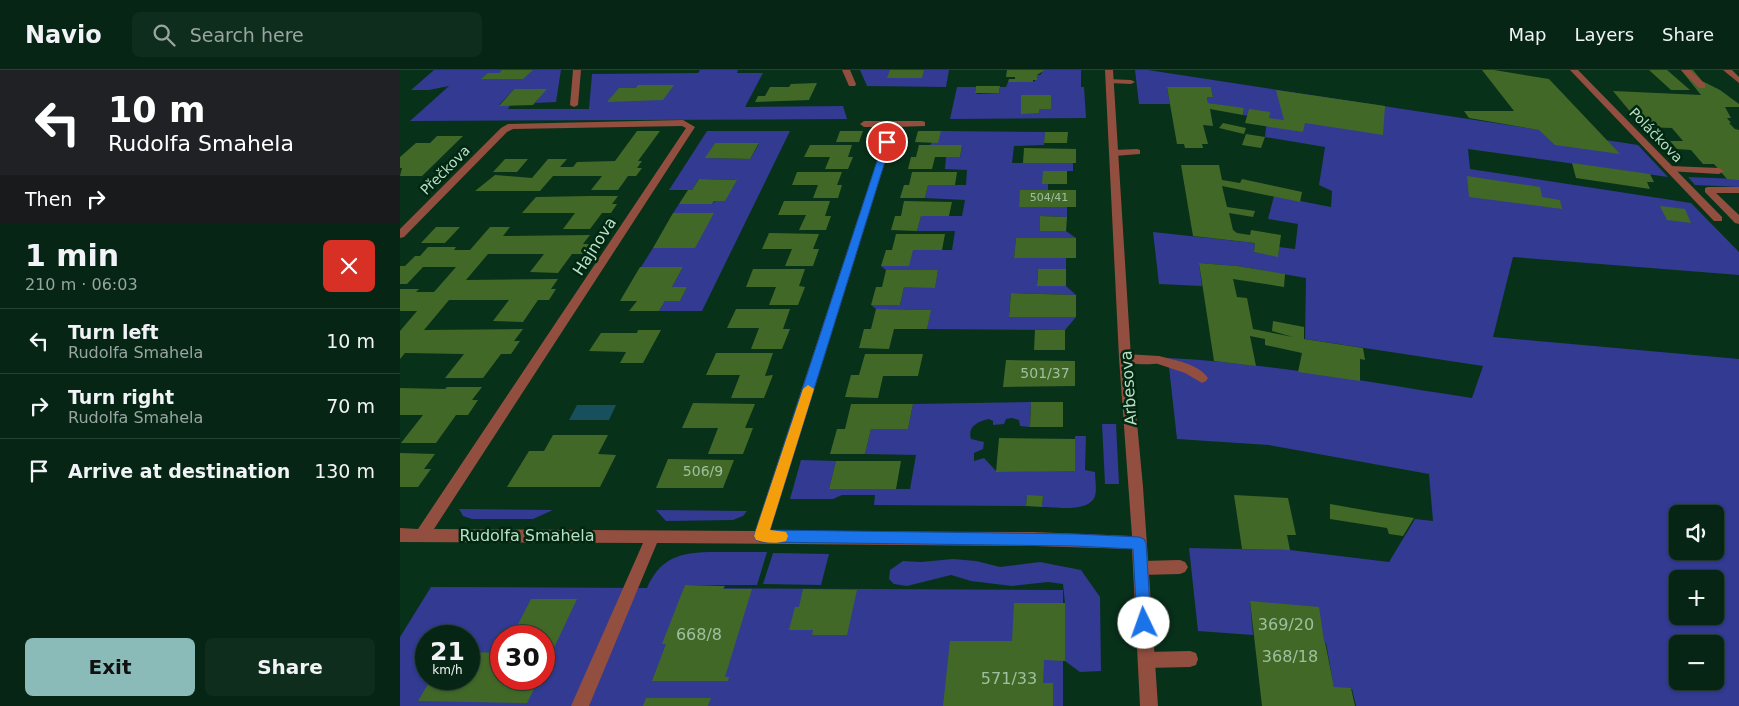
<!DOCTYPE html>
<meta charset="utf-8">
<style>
:root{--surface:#062514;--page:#0f2d1d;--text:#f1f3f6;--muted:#98a5a0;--line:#274234;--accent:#8bbbb9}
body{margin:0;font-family:"DejaVu Sans",sans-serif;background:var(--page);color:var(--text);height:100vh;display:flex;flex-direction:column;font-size:19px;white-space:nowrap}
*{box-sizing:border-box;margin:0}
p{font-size:16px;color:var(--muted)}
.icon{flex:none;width:28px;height:28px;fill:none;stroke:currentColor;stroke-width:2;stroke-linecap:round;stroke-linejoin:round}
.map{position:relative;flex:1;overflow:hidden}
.drawer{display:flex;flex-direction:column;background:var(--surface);width:400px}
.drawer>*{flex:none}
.banner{background:#202124;color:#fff;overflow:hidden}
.buttons{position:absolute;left:1269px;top:435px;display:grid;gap:10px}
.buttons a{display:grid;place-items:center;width:55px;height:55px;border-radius:8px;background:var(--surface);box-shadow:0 1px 4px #0004,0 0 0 1px var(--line);font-size:25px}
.speed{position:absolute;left:15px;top:555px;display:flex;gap:10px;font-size:25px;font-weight:700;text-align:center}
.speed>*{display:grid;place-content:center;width:65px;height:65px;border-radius:50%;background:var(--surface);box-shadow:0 1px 4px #0004,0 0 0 1px var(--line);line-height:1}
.speed small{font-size:12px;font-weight:400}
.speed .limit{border:8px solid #d22;background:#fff;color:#111}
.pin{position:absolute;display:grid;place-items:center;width:42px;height:42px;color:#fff;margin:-21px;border:2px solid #fff;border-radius:50%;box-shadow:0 1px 5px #0007}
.me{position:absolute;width:55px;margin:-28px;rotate:357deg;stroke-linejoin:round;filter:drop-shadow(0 0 4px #0008)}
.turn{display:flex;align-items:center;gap:18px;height:105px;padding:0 25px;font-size:22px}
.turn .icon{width:65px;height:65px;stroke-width:2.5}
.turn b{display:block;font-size:35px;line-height:42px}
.then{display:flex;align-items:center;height:48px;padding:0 25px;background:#0003;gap:10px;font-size:19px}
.round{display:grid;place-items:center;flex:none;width:52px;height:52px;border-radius:8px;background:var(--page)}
.head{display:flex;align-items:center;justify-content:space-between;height:85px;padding:0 25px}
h1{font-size:30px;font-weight:800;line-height:38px}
.action{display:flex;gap:10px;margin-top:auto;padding:10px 25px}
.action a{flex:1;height:58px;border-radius:8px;background:var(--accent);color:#111;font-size:20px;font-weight:800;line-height:58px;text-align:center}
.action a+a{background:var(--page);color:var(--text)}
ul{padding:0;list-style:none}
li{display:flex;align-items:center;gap:15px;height:65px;padding:0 25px;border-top:1px solid var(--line)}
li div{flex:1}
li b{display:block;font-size:19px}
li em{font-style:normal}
header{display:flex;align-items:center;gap:30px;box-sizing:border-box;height:70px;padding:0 25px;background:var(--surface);border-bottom:1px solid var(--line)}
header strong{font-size:24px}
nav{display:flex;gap:28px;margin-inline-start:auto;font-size:18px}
.search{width:350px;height:45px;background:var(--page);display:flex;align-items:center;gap:12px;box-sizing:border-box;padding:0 18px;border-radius:8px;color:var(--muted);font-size:19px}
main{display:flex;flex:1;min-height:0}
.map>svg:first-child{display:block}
</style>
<header>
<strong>Navio</strong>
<div class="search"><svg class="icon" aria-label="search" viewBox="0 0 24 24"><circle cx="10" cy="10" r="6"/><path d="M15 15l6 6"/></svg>Search here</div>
<nav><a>Map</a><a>Layers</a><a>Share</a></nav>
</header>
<main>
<section class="drawer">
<div class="banner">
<div class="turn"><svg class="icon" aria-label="left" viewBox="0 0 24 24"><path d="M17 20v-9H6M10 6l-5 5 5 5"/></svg><div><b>10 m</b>Rudolfa Smahela</div></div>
<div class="then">Then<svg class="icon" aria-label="right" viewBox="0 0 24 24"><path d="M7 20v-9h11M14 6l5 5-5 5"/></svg></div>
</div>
<div class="head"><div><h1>1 min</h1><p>210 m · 06:03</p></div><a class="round" style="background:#d93025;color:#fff"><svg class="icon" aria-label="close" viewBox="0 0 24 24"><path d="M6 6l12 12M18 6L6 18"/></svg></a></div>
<ul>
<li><svg class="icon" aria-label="left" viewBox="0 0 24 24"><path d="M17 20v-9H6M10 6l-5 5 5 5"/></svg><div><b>Turn left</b><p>Rudolfa Smahela</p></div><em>10 m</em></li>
<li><svg class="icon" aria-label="right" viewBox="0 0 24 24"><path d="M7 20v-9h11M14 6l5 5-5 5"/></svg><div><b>Turn right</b><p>Rudolfa Smahela</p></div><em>70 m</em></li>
<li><svg class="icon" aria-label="arrive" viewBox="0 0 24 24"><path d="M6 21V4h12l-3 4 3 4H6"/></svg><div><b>Arrive at destination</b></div><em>130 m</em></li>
</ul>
<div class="action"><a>Exit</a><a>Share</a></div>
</section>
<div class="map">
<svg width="1339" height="636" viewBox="0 0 1339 636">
<rect width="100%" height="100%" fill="#08311a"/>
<g fill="#323a91" fill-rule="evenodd">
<path d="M34,0h127l-5,32 -21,1 11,-14h-32l-15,16h11l-2,4h81l3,-35 106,-1 2,-3h38l-1,3h26l-18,34 98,-1 4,13 -437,2 39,-35 -20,4h-18z"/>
<path d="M460,0h89l-3,17 -79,-1z"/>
<path d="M644,0h37v17h3l2,31 -136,1 7,-32h19l-1,6 3,1 21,-1 1,-6h6l2,-5h25l4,-3v-4h3z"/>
<path d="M735,0h13l490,75 30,32 -200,-28 2,20 221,34 48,49v23l-226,-18 -20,80 246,22v347h-383l-4,-17 -18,-1 -8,-45 -76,-42 3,34 -55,-4 -9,-83 101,2 99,12 26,-43 18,2 -4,-47 -160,-29 -92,-6 -9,-81c102,5 203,25 304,40l11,-32 -178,-27 1,-61 -69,-12 -38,-3 3,23 -43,-2 -6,-52 102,11 -1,9 24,4 1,-9 16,2 3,-25 -30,-5 6,-23 57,11 1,-16 -13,-6 6,-38 -60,-10 2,-18 -24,-4 1,-6 -36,-6 -1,-6h6l-2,-10h-44l3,17h-31zM1278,444h37v37h-37zM1278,509h37v37h-37zM1278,574h37v37h-37z"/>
<path d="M307,61h83l-88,180h-43l6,-10h15l7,-14h-15l11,-20h-42l12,-19h42l-22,-35 6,-9h33l24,-24 -37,-1 -7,11h-23zM315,73h43l1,1 -9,15 -44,-1z"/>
<path d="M541,61l104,1 -1,13 -30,1 -2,17h61v8h-30v13h5v6h-27l-2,17h48v10l-27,-1v15h26l10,7h-60l-2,20h52v11h-28l-1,16 29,1 10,9 -65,-2 -2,24h67l-11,13 -138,-1 3,-19 -54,-1 -5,-4h29l4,-18h31l3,-17h-52l-5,-4 32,-16h39l3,-19h-38l4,-15h41l3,-16 -40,-2 3,-13h38l1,-15 -22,-1 1,-12h14l2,-12h-32z"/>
<path d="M1288,107l51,2v8l-44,-2z"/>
<path d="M631,332l-1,25 -10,-1 -1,-6 -7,-2 -6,1 -2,5 -11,1v-4l-4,-2c-10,2 -22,7 -18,20l13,3 -1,7 -9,4v8l10,-3 13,14 78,-2v-34h11l-1,34 10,2c0,7 2,17 0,24 -6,17 -39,11 -53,11l1,-11h-16l-1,10 -152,-1 1,-10h-33l-9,4h-43l11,-39 35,1 -7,28h81l6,-34 -51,-1 6,-25h37l5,-25z"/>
<path d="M702,354h14l3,60h-14z"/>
<path d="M59,439l94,1 -20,9h-61l-9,-3z"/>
<path d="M256,440l91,1 -4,5 -10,4 -67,1z"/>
<path d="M367,482l-10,33h-72l-1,3 379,2v116h-663v-69l31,-50 216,1c15,-35 40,-36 73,-36 16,0 31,0 47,0zM26,566h43v43h-43zM101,566h43v43h-43z"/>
<path d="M373,483l56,1 -8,31 -58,-1z"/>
<path d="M553,489l23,2 24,6 40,-5 41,8 19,27 1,74 -21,1 -15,-11v-58l-2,-19 -15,-2 -36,4 -41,-5 -20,-6 -44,11 -13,-2 -5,-5 1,-9 13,-9 18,1z"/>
</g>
<path fill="#17505c" d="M177,335h39l-7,15h-40z"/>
<g fill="#426828">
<path d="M102,0h31l-10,9h-42l7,-6h11z"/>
<path d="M490,0h34l-2,8h-35z"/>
<path d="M607,0h38l-8,5v5h-4v2h-25l1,-3h6v-2h-9z"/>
<path d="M1082,0h12l55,9 71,75 -65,-9 -16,-15 -70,-12 -5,-7h50z"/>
<path d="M1249,0h18l23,20h-19z"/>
<path d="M1281,0h12l9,11 18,9 19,14v3h-14l6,11h-4l4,5h-2l6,6 4,1v50l-12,-1 -13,-15h-11l-12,-14 -14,-1 -7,-8h13l-11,-13 -29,-1 -30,-36 88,4z"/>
<path d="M417,13l-8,17 -54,2 3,-6h7l5,-9h19l2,-3z"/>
<path d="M238,15h36l-11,15 -56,2 12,-14h17z"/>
<path d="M576,16h24l-1,7h-24z"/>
<path d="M767,17h44l2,10h-6l1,6 36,5 -1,7 -33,-6 3,17 -10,-1 5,19h-6l1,4h-18l-1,-4h-7z"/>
<path d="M114,19h33l-14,16 -34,1z"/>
<path d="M876,20l109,16 -2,29 -78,-12 -2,9 -58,-9 4,-14 21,3 -1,6 15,2z"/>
<path d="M621,25h30v14h-12v4l-18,1z"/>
<path d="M823,53l23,5 -2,6 -25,-6z"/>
<path d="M237,61h23l-22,30h4l-5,7h5l-6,8h-8l-10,14h-27l11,-14h-49l-13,15h-65l20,-16 37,3 16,-19h19l-7,8h13l4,-5 38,-1z"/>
<path d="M440,61h23l-4,11h-23z"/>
<path d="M518,61h23l-3,12 -23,-1z"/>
<path d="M645,62h23l-1,11h-23z"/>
<path d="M846,64l19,3 -4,11 -19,-3z"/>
<path d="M37,66h26l-41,40h-22l2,-8h-2v-11l16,-14h14z"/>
<path d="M315,73h44l-9,16 -45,-1z"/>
<path d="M410,75h42l-4,12h5l-5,12h-23l5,-12h-26z"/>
<path d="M519,75h43l-2,12h-25l-3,12h-24l3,-12h5z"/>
<path d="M624,78l52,1v14h-53z"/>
<path d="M105,89h23l-11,13h-24z"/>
<path d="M1172,93l78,11 4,8h-7l3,7 -74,-11z"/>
<path d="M781,95h38l3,15 18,3 2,-4 60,13 -2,10 -78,-16 5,21 28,4 -2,6 -24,-4 4,17 4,3 13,2 1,-5 30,5 -3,22 -24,-5 1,-9 -62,-7z"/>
<path d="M643,101h24v13h-25z"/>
<path d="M397,102h45l-5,13h5l-4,13h-25l5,-13h-26z"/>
<path d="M512,102h45l-2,13h-27l-3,13h-25l4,-13h5z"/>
<path d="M1067,106l73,11 2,10 18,3 2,9 -93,-12z"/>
<path d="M299,109l38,1 -12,21h-11l-2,3h-33l9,-14h4z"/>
<path d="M620,120h56v17h-57z"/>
<path d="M190,126h28l-6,8h5l-6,9h-9l-12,16h-27l12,-16h-53l14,-16z"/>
<path d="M384,131h46l-5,15h6l-5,14h-27l7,-15h-28z"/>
<path d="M504,131l48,1 -3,14h-28l-4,15 -26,-1 4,-14h6z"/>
<path d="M1260,136l25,3 6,14 -24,-3z"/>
<path d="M273,143h41l-19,35h-42z"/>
<path d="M640,146l27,1 -1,14h-26z"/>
<path d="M36,157h24l-15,16h-24z"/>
<path d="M90,157h20l-7,9 87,-1 -7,9h6l-7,10h-10l-14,19 -28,-1 14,-18h-56l-22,26 92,-1 -7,10h5l-7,11h-11l-15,22 -30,-1 16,-21h-60l-25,30 99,-1 -9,12h6l-9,13h-10l-18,24h-38l19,-24 -59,-1 -5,6v-28l17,-20h-17v-22h19l-3,3h18l22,-25h-33l-16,17h-7v-18h5l10,-10h5l8,-9h28l-2,3h16z"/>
<path d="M369,163l50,1 -6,15h6l-6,17h-28l7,-17h-30z"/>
<path d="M496,164h49l-3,16h-29l-4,16h-28l5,-16h6z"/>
<path d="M616,168h60v20h-62z"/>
<path d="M799,193l38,3 48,8 -1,13 -51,-8 4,18 10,1 6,31 40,8 -21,-6 1,-10 31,6v12l59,9 2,12 -5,-1v22l-62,-9 4,-19 -37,-8v-6l-15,-3 6,30 -42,-5z"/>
<path d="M240,197h43l-11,20h15l-7,14h-15l-6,10h-30l8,-10h-17z"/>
<path d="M353,199h52l-6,17 6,1 -7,18h-29l7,-18h-30z"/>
<path d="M638,199h28v17h-29z"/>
<path d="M486,200h52l-3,18 -31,-1 -4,18h-29l5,-18h6z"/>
<path d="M611,223l65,2v22h-67z"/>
<path d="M336,239h54l-7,20h7l-8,20h-31l8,-21h-32z"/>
<path d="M476,239l55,1 -4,19h-33l-5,20 -30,-1 5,-19h7z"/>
<path d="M238,260h23l-18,33h-23l6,-11 -37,-1 12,-18h36z"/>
<path d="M635,260h30v20h-31z"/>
<path d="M316,283h57l-8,23 8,-1 -9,23h-33l9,-23h-34z"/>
<path d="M465,284h58l-5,22h-35l-5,22 -33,-1 6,-22h8z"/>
<path d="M606,290l69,1v25l-72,1z"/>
<path d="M47,317h35l-10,13h6l-10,15h-12l-20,28h-35l22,-28h-23v-27l45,1z"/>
<path d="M631,332h32v25h-33z"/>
<path d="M293,333l62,1 -10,24h8l-10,26h-35l10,-26h-36z"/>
<path d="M451,334h62l-5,25h-37l-6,25h-35l7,-25h8z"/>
<path d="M153,365h55l-10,19 18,1 -16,32h-93l22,-36h15z"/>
<path d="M599,368l76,1v32l-79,1z"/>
<path d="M0,383l35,1 -11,15h7l-13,18h-18z"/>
<path d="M268,389l66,1 -11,28h-67z"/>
<path d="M436,391h65l-5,28h-67z"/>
<path d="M627,425l16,1 -1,11 -16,-1z"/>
<path d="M834,425l54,3 8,37h-9l3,15 -48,-1z"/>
<path d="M930,434l45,8 39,6 -11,18 -14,-2 -2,-6 -57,-9z"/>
<path d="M285,515l40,1 -2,3h29l-27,88h4l-1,4h-76l14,-37h-4z"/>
<path d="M403,519l54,1 -10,45h-35l1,-5h-24l6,-23h4z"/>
<path d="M131,529h46l-33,70v-33h-32z"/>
<path d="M850,531l69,6 5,34 1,1 9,45 17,1 4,18h-93z"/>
<path d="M614,533h51v58l-21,-1 -1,23h10v23h-110l7,-65h62z"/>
<path d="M69,582l32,1v26h38l-12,24 -109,-2 13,-22h38z"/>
<path d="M246,628h65l-3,8h-65z"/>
</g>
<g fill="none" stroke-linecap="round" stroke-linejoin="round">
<g fill="#924e3e" fill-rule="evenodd">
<path d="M1281,0h9l15,14v4h-6z"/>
<path d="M1323,0h9l7,7v6z"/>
<path d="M707,9l24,1 4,2 -4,2 -21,-1h-3z"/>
<path d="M737,79l3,1v4l-26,2 -4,-3 4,-3z"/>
<path d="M1270,96l49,2 5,3 -5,3 -52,-3v-4z"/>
<path d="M1308,117h31v6h-23l23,22v9l-4,-1 -30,-31v-4z"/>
<path d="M725,284l34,2 6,4c-5,7 -41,5 -46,-2z"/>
<path d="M780,490l5,2 3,5 -3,5 -5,2 -39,1 -5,-2 -3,-5 3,-5 5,-2z"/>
<path d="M790,581l6,2 2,6 -2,6 -6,2 -44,1 -6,-2 -2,-6 2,-6 6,-2z"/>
</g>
<g fill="#924e3e" fill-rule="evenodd">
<path d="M173,0h8l-3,35 -4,2 -4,-2z"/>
<path d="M442,0h8l6,14 -1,2h-6z"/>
<path d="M705,0h8l18,288 12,129 15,219h-18l-8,-157 -99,-3 -376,-3 -68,163h-18l72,-163 -243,-1v-14l18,1 268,-401 -4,-2 -169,3 -6,3 -103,105 -4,1v-9l101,-101 7,-4 175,-4 12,7 -261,402 321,2 133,-404h-24l-4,-3 4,-3h58l3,1v4l-29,1 -126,404 263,1 99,4 -13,-178z"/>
<path d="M1170,0h8l144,147v4h-8z"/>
<path d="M759,286c15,4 40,8 49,22l-2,3 -4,2 -17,-10 -30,-10 -2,-3 2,-3z"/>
</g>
</g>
<path fill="#1a73e8" stroke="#114b97" d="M484,70l7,2 -121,388 306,4 63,3 5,2 2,4 5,80 -2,5 -5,2 -5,-2 -2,-5 -4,-74 -57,-3 -315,-4 -5,-2 -2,-4z"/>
<path fill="#f59e0b" d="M408,315l6,4 -44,141 16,2 2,4 -2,5c-9,3 -21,2 -30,-1l-2,-4 49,-147z"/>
<g text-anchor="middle" stroke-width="5" stroke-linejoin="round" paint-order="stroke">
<g font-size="11" fill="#9dc19e">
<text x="649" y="131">504/41</text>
</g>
<g font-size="14" fill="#bbdfc5" stroke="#002711">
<text transform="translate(1256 65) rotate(46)" y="5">Poláčkova</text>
<text transform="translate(45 100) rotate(-45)" y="5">Přečkova</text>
</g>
<g font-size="14" fill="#9dc19e">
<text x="645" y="308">501/37</text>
<text x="303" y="406">506/9</text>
</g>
<g font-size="16" fill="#bbdfc5" stroke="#002711">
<text transform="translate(194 176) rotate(-57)" y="6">Hajnova</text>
<text transform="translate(728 318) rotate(-94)" y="6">Arbesova</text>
<text x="127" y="471">Rudolfa Smahela</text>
</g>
<g font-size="16" fill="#9dc19e">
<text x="886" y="560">369/20</text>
<text x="299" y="570">668/8</text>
<text x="890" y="592">368/18</text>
<text x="609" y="614">571/33</text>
</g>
</g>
</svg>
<div class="buttons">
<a><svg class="icon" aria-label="sound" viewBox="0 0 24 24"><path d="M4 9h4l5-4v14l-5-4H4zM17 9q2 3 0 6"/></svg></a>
<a>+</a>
<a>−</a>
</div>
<div class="speed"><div>21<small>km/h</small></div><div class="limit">30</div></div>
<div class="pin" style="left:487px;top:72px;background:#d93025"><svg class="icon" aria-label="arrive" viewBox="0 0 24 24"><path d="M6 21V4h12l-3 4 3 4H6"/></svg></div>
<svg class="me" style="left:744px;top:553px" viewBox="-20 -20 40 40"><circle r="19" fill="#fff"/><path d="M0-13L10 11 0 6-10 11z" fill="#1a73e8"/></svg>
</div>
</main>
